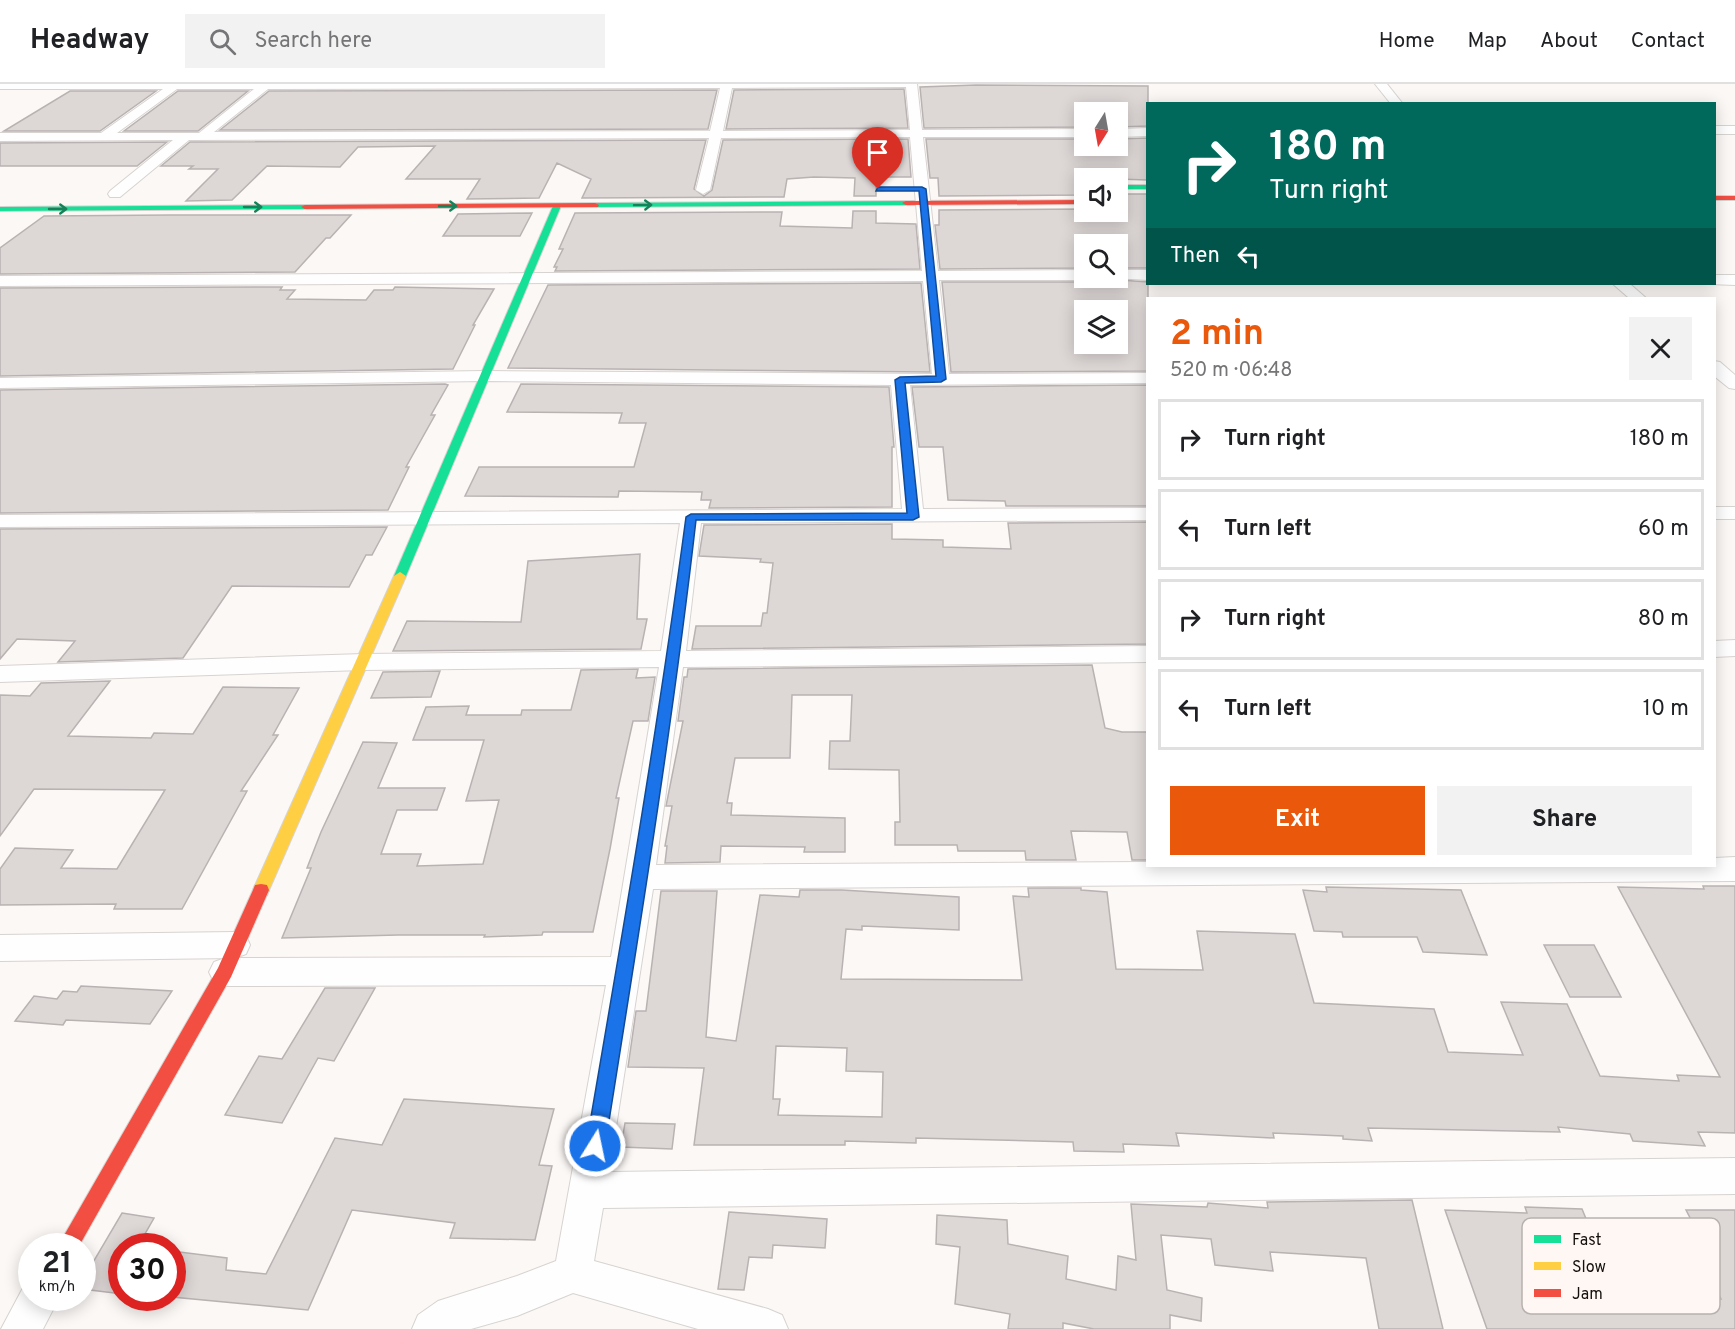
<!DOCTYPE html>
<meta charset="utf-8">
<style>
:root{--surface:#fff;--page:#f2f2f2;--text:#202124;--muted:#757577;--line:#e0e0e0;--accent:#ea580c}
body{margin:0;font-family:Overpass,sans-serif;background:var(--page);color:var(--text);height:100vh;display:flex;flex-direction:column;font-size:22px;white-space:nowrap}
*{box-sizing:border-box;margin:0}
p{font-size:20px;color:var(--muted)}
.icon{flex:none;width:33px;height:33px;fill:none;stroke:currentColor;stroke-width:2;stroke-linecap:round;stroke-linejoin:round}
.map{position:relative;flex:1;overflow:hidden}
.sheet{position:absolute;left:1146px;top:213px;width:570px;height:570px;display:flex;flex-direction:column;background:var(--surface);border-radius:0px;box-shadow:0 3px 15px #0003}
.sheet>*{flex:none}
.guide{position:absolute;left:1146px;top:18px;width:570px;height:183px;border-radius:0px;box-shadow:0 3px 15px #0003;background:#00695c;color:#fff;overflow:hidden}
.needle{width:39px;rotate:191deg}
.fabs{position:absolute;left:1074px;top:18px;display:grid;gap:12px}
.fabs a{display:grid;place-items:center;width:54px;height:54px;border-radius:0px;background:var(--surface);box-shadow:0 3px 15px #0003;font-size:30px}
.speed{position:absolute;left:18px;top:1149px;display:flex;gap:12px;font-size:30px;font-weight:700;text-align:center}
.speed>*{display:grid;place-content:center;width:78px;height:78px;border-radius:50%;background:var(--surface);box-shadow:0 3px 15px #0003;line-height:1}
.speed small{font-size:15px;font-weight:400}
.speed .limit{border:9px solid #d22;background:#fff;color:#111}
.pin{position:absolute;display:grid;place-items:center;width:51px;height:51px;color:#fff;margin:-62px -26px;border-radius:50% 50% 50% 0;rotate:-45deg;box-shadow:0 0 6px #0007}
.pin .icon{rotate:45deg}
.me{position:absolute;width:66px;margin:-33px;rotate:10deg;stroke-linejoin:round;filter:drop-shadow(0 0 4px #0008)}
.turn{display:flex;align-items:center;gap:21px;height:126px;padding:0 24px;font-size:27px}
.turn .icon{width:78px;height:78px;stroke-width:2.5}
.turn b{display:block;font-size:42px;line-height:51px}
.then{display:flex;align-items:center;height:57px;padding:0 24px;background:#0003;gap:12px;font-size:22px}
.round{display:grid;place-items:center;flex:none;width:63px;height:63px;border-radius:0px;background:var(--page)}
.summary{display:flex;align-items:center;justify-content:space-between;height:102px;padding:0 24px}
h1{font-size:36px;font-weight:700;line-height:45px;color:var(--accent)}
.cta{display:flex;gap:12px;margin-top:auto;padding:12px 24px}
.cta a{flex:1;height:69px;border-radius:0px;background:var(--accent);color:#fff;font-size:24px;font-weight:700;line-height:69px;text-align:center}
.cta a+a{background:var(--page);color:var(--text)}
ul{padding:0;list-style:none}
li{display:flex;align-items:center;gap:18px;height:81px;margin:0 12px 9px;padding:0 12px;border:3px solid var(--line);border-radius:0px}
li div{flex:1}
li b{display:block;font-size:22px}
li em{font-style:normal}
header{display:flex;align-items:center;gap:36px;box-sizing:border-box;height:84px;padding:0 30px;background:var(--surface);border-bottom:2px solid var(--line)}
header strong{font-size:28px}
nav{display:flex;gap:33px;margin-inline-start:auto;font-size:21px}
.search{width:420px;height:54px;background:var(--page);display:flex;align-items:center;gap:15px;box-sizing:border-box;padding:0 21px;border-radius:0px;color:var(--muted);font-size:22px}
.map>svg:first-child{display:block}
</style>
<header>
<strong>Headway</strong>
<div class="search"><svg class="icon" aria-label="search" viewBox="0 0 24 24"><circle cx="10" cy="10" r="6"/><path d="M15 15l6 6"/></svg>Search here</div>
<nav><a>Home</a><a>Map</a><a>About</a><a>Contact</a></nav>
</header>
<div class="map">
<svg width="1735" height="1245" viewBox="0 0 1735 1245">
<rect width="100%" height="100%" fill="#fcf8f6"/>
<g fill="#ddd7d6" stroke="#b8b3b2" stroke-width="1.5" fill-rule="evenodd">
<path d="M976,1l172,1v40l-30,1v-15h-34v15l-160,1 -4,-41z"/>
<path d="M904,5l4,39 -182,1 8,-39z"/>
<path d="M717,6l-9,39 -488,1 49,-39z"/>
<path d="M70,7h86l-56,40h-96z"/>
<path d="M178,7h70l-50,40h-74z"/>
<path d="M1148,54v42l-64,-2v17l-145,1 -1,-18h-8l-4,-39h158v7h34v-7z"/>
<path d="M908,55l3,38h-35v19h-22l1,-18 -41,-1 -27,2 -3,18 -202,1 9,-19 -34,-16 -18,35 -72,1 13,-20h-74l29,-33 -77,1 -18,20 -73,-1 -35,34 -46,1 32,-32h-29l4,-3h-32l29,-24 516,-2 -12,49 10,7 8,-6 11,-50z"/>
<path d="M167,58l-30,24h-137v-23z"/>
<path d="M1118,110h30v74h-30v-24h-34v24l-144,1 -5,-44h4v-15l145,-1v3h34z"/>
<path d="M853,127h23v12l40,1 4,45 -365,2 2,-4h-3l9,-18h-4l16,-36 207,-1 -2,14 72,2z"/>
<path d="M532,129l-12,23h-77l15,-22z"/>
<path d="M171,131h180l-21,23h-4l-31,34 -295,2v-26l44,-32z"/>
<path d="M1092,194l56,4v89l-197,1 -9,-90h142zM1084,226h34v34h-34z"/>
<path d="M921,199l9,89 -422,-4 40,-83z"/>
<path d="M282,203l-2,3h15l-8,9 79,1 8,-10h19l2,-3 99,2 -21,36h2l-22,44 -453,7v-88z"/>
<path d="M445,300l3,1 -17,30h4l-29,52h3l-21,43 -388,3v-123z"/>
<path d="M521,300l368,3 5,60h-2v60l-183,1 2,-8h-10l1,-8 -83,-1 -1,6 -153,-1 14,-29h155l12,-44h-27l3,-10 -115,-1z"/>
<path d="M1148,301v121h-142l-1,-5 -57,-1 -5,-53h-24l-7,-60z"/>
<path d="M1148,438v122l-456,5 4,-23h65l2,-13h4l6,-50 -13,-1 1,-3 -62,-3 5,-31 188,-1v15l51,1v7l68,2 -3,-26z"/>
<path d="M387,443l-15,28h-6l-17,32 -117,-1 -49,72 -125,4 17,-21 -58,-2 -17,20v-130z"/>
<path d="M640,470l-3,65h10l-6,30 -248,2 14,-30 114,1 7,-61z"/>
<path d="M1092,581l13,63 17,4h26v128h-16l-5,-28 -56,-1 5,29h-50l-1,-9h-67l-1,-6h-62v-23h5l-1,-52 -70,-1 1,-28h20l2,-46h-60l-2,63h-55l-8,45h5l-1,12 114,3v34h-41l1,-5 -84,-1 -1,16 -55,1 2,-17h-2l7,-40h-6l17,-85h-5l6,-44h3l1,-8z"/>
<path d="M638,585l-2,9 19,-1 -7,44h-15l-17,77h3l-9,51 -17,83h-50l-1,3 -58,2 1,-2h-87l-116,3 29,-70h-4l14,-36 42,-90 34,1 -19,45h67l-8,22h-40l-16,44h40l-4,12 66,-2 16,-64 -33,1 18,-61h-71l13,-33 43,-1 -3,9h55l1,-5h49l10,-40z"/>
<path d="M440,587l-9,26 -60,1 12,-26z"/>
<path d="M110,597l-42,55 83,2 3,-5 39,1 30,-47 76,1 -26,47h5l-37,56h6l-65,118h-68l2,-5 -116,1v-36l15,-21 58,2 -12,18 56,1 48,-79 -131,-1 -34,47v-141l30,1 11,-13z"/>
<path d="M1703,802h32v247l-37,-1 7,14 -72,-5 -3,-7 -72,-7 2,5 -192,-4 4,13 -29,-2v-3l-70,-3 1,5 -98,-5 3,13 -56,-2 1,8 -50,-1 -1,-9 -157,-4v5l-71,-2v4h-151l10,-77 -76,-1 8,-56h10l15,-120h56l-11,146 30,4 24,-146 39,2 1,-7h42l117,7v33l-97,-4v4l-16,-1 -5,50 181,1 -9,-84 16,1 -1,-9h53v2l26,2 9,77 87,1 -6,-39 98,3 19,69 120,6 14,43 75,3 -22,-53 66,2 33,72 79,5 -2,-6 43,2 -102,-190 86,2zM776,962l71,2 -1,23 37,1 -1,45 -104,-2 2,-16h-7z"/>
<path d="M1326,803l135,3 26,65 -64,-3 -6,-15h-74l-1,-5 -28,-1 -11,-41 24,2z"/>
<path d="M1544,861h50l27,52h-51z"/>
<path d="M81,902l91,5 -22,33 -84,-4 -3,5 -48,-4 19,-25 23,3 6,-8 14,1z"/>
<path d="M325,904h50l-41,73 -16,-3 -36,65 -57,-8 34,-59 23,3z"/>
<path d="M404,1015l150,10 -15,56 13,1 -17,74 -85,-2 5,-15 -103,-13 -44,100 -136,-13v-46l55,7 -1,12 40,4 69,-136 47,7z"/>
<path d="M625,1039l50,1 -3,25 -51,-2z"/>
<path d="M1412,1116l31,129h-64l-13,-71 -96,-6 3,19 -58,-6 -4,-26 -50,-4 6,55 35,8 -1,23 -31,-6v14h-76l-31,-6v6h-55l2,-15 -55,-10 5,-57 -24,-3 1,-29 70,5 1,24 60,12 -2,23 50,11 2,-34 18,4 -5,-56 76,3 1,-4 60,5 -1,-6z"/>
<path d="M1525,1123l57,2 35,85 104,5 -19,-43h8l-24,-46h49v119h-248l-42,-119 82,3z"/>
<path d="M729,1128l98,7 -2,29 -52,-3 -1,13 -23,-1 -5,33 -26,-1z"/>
<path d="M122,1129l32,5 -16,28h-16v48l-40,-5v-8z"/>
</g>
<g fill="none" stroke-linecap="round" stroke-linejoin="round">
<defs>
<g id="street">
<path d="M0,0h917l5,46 162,-1v8h-161l15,134 146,-1v8h6l-6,2h-145l10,94 199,-1v10l-238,2 13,124 225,-1v12l-447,3 -15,128 462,-5v16l-465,5 -27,198 492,-3v4h566v-8l21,-1v24l-1082,8 -44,283 1126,-14v36l-1132,14 -9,53 174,48 14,6 6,14h-90l-125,-36 -56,23 -46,13h-59l6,-14 20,-14 79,-25 39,-15 50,-276 -381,1 -11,-4 -5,-10 5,-10 11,-4 386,-1 48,-290 -296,3 -363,12v-16l363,-12 298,-3 19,-128 -680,4v-12l902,-6 -11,-124 -406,-4 -485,7v-10l485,-7 447,3 -9,-93 -923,5v-10l922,-5 -12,-134 -189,1 -11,52 -7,4 -7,-4 13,-52 -520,2 -69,57h-10l-2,-3 2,-3 63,-51 -173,1v-8h101l62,-44h-163zM906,3l4,43 -187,1 9,-43zM720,4l-10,43 -496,1 54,-43zM177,5h77l-55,44h-82z"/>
<path d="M1375,0h12l16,20h-12z"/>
<rect x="1714" y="42" width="21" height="8"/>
<path d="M1148,44v8l-30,1v-8z"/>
<path d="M1118,186h30v10l-36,-2h6z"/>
<path d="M1714,191h21v10l-26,-1h5z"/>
<path d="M1613,200h17l16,14h-17z"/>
<path d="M1714,277l6,1 15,13v14l-6,-1 -15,-12z"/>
<rect x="1714" y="423" width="21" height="12"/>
<path d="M1735,556v16l-21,1v-16z"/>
<path d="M235,848l11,4 4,9 -4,9 -11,4 -235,3v-26z"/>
<path d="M32,1198v16h27l-16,31h-42l24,-45z"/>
</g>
<g id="fast">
<rect x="1118" y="101" width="30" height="4"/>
<path d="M906,117h3v4l-314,2 -4,-2 4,-2z"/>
<path d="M557,120l4,2 -155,370 -2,3h-8l-2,-3 159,-370z"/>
<path d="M308,121v4h-3l-305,2v-4z"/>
</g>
<path id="slow" d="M400,488l6,4 -137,314 -2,5 -6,1 -6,-1 -2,-5 141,-314z"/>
<g id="jam">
<rect x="1714" y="112" width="21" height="4"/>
<path d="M1084,116v4l-178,1 -4,-2 4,-2z"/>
<path d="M595,119l4,2 -1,2 -293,2 -4,-2 4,-2z"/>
<path d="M261,800l6,1 2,5 -38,87 -152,269h-21l160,-278 35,-78 2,-5z"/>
</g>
</defs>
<use href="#street" stroke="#d7d3d0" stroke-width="2"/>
<use href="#fast" stroke="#d7d3d0" stroke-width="2"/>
<use href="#slow" stroke="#d7d3d0" stroke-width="2"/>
<use href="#jam" stroke="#d7d3d0" stroke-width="2"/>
<use href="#street" fill="#fffefe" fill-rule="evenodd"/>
<use href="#fast" fill="#16e098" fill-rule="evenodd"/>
<use href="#slow" fill="#ffcf43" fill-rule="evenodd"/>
<use href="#jam" fill="#f24e42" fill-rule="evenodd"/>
</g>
<defs><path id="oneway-shaft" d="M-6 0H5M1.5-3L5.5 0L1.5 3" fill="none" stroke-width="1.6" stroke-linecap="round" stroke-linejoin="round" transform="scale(1.5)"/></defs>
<g stroke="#168259">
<use href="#oneway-shaft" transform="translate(643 121) rotate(-1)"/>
<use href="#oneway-shaft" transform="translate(448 122)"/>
<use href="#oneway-shaft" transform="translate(253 123)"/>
<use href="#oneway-shaft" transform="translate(58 125)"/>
</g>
<path fill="#1a73e8" stroke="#114b97" stroke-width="1.5" d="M878,103h44l4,2 20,190 -5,3 -36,1 14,134 -6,3h-217c-24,210 -58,418 -91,626l-3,7 -7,2 -7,-2 -2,-7c36,-209 72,-418 100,-629l5,-3 216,-1 -12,-133 5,-3 36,-1 -17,-185h-43z"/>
<rect x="1522" y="1134" width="198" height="96" rx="9" fill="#fef7f4" stroke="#b8b2af" stroke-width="1.5"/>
<rect x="1534" y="1151" width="27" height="8" fill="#16e098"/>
<rect x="1534" y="1178" width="27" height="8" fill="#ffcf43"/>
<rect x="1534" y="1205" width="27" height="8" fill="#f24e42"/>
<g font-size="16" fill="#15100d">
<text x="1572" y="1161">Fast</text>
<text x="1572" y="1188">Slow</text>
<text x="1572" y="1215">Jam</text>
</g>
</svg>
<div class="fabs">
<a><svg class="needle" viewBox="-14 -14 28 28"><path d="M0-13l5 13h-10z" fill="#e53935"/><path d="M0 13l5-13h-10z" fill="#757577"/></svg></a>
<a><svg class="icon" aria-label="sound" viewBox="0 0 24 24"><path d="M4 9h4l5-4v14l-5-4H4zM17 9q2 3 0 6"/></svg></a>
<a><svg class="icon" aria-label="search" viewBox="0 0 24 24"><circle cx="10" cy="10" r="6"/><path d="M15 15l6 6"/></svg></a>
<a><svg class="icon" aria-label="layers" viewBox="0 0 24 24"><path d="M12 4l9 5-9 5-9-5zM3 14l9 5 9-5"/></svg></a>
</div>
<div class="speed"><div>21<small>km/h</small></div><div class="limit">30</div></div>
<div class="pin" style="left:878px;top:105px;background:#d93025"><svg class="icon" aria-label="arrive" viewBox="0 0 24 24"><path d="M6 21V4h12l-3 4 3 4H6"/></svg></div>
<svg class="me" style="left:595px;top:1062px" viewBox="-20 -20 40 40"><circle r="17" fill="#1a73e8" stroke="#fff" stroke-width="3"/><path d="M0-11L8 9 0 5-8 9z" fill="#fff"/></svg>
<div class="guide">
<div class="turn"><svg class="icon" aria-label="right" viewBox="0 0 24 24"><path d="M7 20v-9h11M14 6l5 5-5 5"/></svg><div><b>180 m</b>Turn right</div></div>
<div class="then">Then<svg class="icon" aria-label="left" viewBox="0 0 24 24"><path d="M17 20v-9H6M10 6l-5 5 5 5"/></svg></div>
</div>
<section class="sheet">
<div class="summary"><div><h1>2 min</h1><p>520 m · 06:48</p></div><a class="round"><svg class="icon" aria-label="close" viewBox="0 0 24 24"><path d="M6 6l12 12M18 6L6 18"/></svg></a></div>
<ul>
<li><svg class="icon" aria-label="right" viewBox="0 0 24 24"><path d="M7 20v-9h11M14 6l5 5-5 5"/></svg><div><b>Turn right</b></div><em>180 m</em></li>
<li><svg class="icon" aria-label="left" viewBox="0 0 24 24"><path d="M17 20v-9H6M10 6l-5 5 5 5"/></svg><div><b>Turn left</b></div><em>60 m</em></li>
<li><svg class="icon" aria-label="right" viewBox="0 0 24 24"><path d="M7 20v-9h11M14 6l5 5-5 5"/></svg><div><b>Turn right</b></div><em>80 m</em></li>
<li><svg class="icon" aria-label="left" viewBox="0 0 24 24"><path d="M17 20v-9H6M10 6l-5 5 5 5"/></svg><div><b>Turn left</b></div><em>10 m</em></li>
</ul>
<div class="cta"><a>Exit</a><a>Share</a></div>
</section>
</div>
